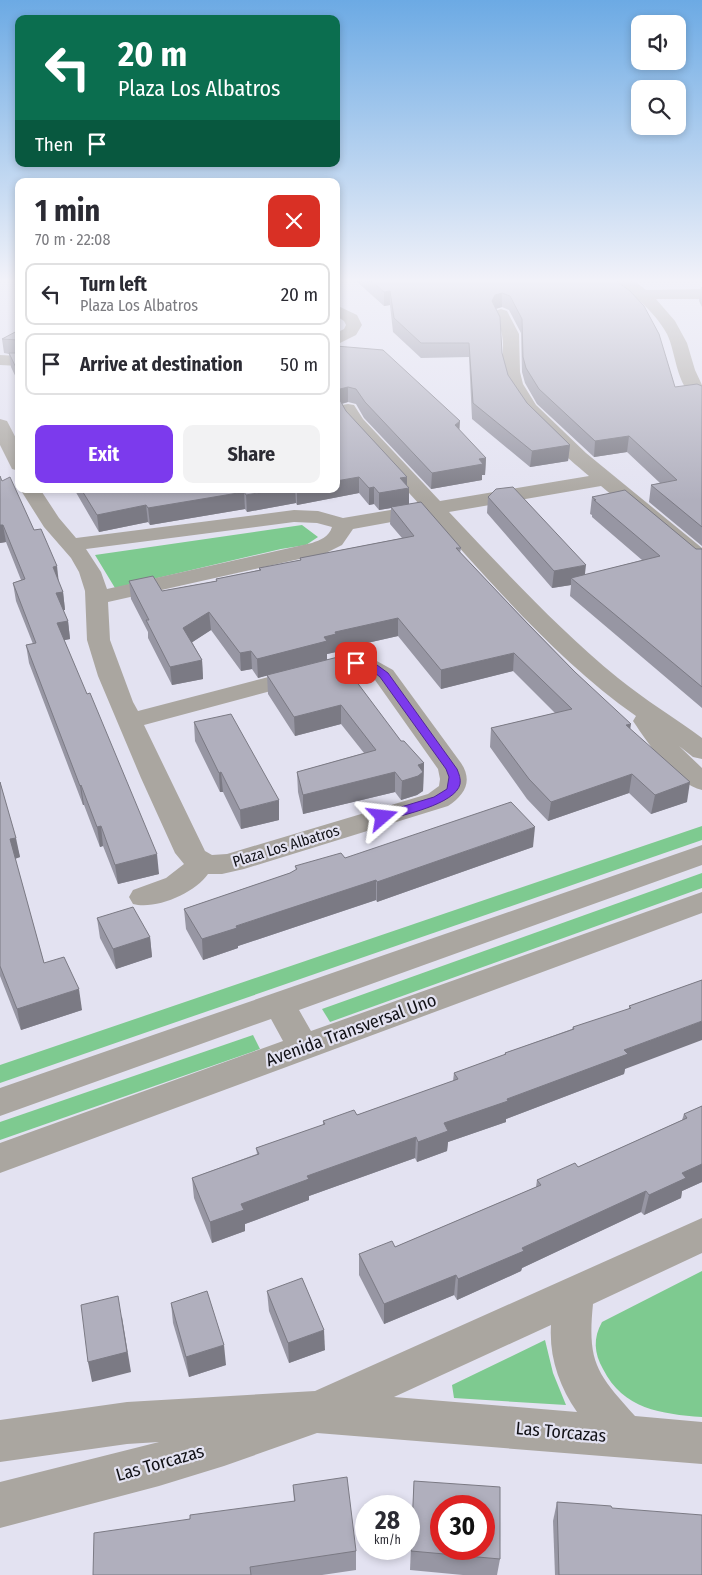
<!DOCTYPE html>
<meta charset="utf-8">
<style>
:root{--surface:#fff;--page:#f2f2f3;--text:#2b2b33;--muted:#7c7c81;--line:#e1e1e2;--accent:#7c3aed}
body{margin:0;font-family:"Fira Sans Condensed",sans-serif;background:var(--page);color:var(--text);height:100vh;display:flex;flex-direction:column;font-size:19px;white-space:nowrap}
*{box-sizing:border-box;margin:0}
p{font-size:16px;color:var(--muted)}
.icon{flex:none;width:28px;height:28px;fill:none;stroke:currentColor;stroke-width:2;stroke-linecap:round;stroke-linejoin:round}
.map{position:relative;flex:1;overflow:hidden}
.drawer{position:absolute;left:15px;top:178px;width:325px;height:315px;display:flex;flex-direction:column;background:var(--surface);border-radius:10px;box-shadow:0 2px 8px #0003}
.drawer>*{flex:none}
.guide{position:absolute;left:15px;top:15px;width:325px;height:152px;border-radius:10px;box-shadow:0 2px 8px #0003;background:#0b6e4f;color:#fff;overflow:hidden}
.tools{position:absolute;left:631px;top:15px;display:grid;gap:10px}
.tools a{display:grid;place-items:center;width:55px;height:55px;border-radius:10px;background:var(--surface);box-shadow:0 2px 8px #0003;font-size:25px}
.speed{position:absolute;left:355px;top:1495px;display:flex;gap:10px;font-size:25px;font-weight:700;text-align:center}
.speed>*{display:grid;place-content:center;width:65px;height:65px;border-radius:50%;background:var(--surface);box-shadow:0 2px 8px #0003;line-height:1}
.speed small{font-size:12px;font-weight:400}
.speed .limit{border:8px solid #d22;background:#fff;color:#111}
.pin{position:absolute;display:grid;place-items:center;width:42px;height:42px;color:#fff;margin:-21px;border-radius:10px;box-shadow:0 2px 8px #0006}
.me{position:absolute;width:55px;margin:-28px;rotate:73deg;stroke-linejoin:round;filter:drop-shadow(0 0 4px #0008)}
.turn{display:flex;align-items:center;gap:18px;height:105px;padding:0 20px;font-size:22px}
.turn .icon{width:65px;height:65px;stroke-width:2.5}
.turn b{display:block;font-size:35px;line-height:42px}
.then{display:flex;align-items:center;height:48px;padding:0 20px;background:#0003;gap:10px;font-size:19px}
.round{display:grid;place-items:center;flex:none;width:52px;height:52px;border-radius:10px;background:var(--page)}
.summary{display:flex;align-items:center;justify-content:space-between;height:85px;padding:0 20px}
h1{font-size:30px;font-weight:700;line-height:38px}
.cta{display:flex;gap:10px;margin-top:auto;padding:10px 20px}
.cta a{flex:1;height:58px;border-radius:10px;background:var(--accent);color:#fff;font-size:20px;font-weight:700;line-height:58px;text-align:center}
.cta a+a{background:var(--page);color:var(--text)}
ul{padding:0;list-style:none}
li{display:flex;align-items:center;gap:15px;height:62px;margin:0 10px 8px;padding:0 10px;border:2px solid var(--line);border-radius:10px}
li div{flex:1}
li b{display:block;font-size:19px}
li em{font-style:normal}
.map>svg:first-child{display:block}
</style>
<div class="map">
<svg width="702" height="1575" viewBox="0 0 702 1575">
<rect width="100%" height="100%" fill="#e3e2f1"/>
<g fill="#7eca90">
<path d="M302,525l16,12 -12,8 -25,4 -166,39 -20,-33z"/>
<path d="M702,826v14l-702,243v-18z"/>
<path d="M702,873v15l-372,134 -8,-13z"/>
<path d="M253,1035l7,14 -260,91v-18z"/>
<path d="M702,1271v146c-41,-3 -79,-8 -99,-48 -9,-16 -10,-31 -1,-47z"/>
<path d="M545,1340l8,33 13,32 -112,-7 -2,-13z"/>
</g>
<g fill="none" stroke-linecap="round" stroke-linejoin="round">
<g fill="#aaa6a0" fill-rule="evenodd">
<path d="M616,280h17l13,10 56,-1v10h-46l19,22 12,22 8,27 7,15v15c-26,-6 -25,-46 -35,-66 -8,-15 -21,-28 -33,-38 -6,-5 -14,-10 -18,-16z"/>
<path d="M336,305l21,10 5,10 -6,10 -20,10v-12l8,-4 2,-4 -2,-4 -8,-5z"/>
<path d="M501,309l6,2 12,23 1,38 3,12 13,21 50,48 116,95v18l-8,-2 -93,-78 -152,26c54,57 108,116 169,166 27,22 57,40 84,60v21l-9,-2 -14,-11 23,22v22c-27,-6 -54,-47 -69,-69l3,-5c-78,-55 -142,-130 -206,-201l-77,14 -11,16 -16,8 -218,49 2,38 23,62 5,9 207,-54h16l14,3 18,10 68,93c12,18 4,32 -13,43l-204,63 -22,5h-14c-13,19 -52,36 -75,30l-4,-7 4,-7 33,-12 18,-14 -9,-11 -34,-75 -43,-102 -11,-36 -2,-49 -6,-19 -8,-14 -27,-31 -24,-38h20l19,29 17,20 218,-28 24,1 25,7 77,-13 -72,-79 -9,-17 3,-4 6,-1 6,1 9,14 77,82 149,-25c-25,-21 -79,-66 -85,-99 -5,-26 6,-37 -11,-63l2,-3zM294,522l23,1 15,4c-3,10 -12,13 -20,16l-205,46 -6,-17 -15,-23zM346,671l16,1 13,8 63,89 2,10 -1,7 -11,8 -201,60 -15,1 -7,-4 -61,-126z"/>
<path d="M0,355l19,1v10l-19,-1z"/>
<path d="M0,419l7,2 12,23v27l-7,-2 -12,-24z"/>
<path d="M702,845v20l-403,145 12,21 391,-139v21l-702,260v-30l283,-102 -12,-22 -271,97v-28z"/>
<path d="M702,1218v35l-109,51c-6,59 4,70 42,112l67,6v42l-385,-31 -93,33 -65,20 -159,42v-46l159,-40 -32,2 -127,18v-42l127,-18 188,-11zM551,1325c-2,32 8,61 26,87l-183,-15z"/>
</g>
</g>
<g fill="#9796a3">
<path d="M355,280h260l60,107 27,-1v160l-53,-44 2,-17 9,-2 -33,-31 -33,5 -57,-53 -12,-21 -3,-11 -1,-39 -12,-23 -7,-3 -6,2 6,44 6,22 19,28 43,42 -2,16 -38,6 -58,-48 -3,-62 -48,1 -28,-26 -3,-27 -6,1z"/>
<path d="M701,287h1v20l-3,-6z"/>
<path d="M19,330v54l-8,-17 -2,-13 -5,-1 -2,-14z"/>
<path d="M336,346l123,84 27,28 -1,17h-3v5l-51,9 -67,-71 -8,-14 -8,-2 -6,2 4,7 61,66v9l2,18 52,44 -1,5 170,176 57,73 -36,12 -22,-21 -81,28 -21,-22 -37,-52 1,-19 64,-15 -42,-42 -72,18 -43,-53 -62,14v2l-9,2v5l74,82 23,22 -1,28 -6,4 -16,5 -6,-8 -92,22 -5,-22 -1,-20 67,-19 -23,-29 -46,12 -27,-42 -1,-19 -9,3 -6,-9 -11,2 -30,-41 -19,12 10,18 1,19 -31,6 -24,-47v-6l-17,-33 -2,-18 33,10 54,-10v-2l43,-9v-2l41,-8v-2l102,-20 -12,-14 1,-16 -12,2 -5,-6 -5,1 -10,-12 -62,12 -1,-2 -49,9 -2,-3 -95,16 -2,-3 -49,10 -25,-43h262z"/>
<path d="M0,476l2,5 32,49 29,62 2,18h-2l5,11 2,18 -6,1 95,234 -41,10 -15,-38 -3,1 -16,-42h-1l-54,-142 -3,-18 7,-1 -17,-43 -3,-18 8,-3 -15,-38 -6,1z"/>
<path d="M488,497l97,78 57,-15 -50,-43v-2l-2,-1 2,-17 104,52h6v159l-132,-112 1,-11 -19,3 -65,-75z"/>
<path d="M194,722l85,98 -38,9 -18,-37h-3l-25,-51z"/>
<path d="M0,782l20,75 -5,2 29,104 38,47 -61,20 -21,-54z"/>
<path d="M533,847l-156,55 -1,-2 -138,46v2l-35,12 -17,-31 -2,-20 106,-36 6,-3 -1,-4 50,-8z"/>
<path d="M97,918l53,19 2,20 -36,12 -16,-31z"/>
<path d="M702,980l-77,89 -1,5 -118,45v3l-58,20 -1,9 -30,11 -2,-4 -106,38v4l-64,24v7l-33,12 -18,-45 -2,-20 65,-24 -1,-6 67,-23v-4l34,-6 96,-34 1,-8 50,-18 1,-2 67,-24 1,-2 56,-18v-3z"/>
<path d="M702,1106v76l-20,9 -1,7 -37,17 -3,-3 -119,56 -1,3 -64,29 -3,-5 -70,29 -25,-49v-21l36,-7 141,-60 1,-7 41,-13 104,-47 2,-6z"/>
<path d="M267,1291l58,59 -36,13 -20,-52z"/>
<path d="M171,1303l55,62 -37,12 -16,-54z"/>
<path d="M414,1481l86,78 -3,16h-34l-53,-5z"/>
<path d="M293,1485l63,66v19l-34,5h-229l97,-56 104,-18z"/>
<path d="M557,1502l55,6 90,67h-147l-2,-54z"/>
</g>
<g fill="#7b7a84">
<path d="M390,291v14l-6,1v-14z"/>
<path d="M502,293v14l-8,2 -2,-8 3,-6z"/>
<path d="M348,387v15l-8,2 -3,-9 3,-6z"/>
<path d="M460,421l-1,15 -4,-11z"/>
<path d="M629,436l-2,16 -33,5 1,-16z"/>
<path d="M570,445l-2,16 -38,6 2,-16z"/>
<path d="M486,458l-1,17h-3v5l-51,9 1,-16 47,-14z"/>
<path d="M359,477v16l-62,12v-16h39v-8z"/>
<path d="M407,477v12l2,-1v17l-30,5v-17l21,-15z"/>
<path d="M374,487v17l-5,1v-17z"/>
<path d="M281,489h14l1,14 -49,9 -1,-17z"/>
<path d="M244,492l1,17 -95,16 -2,-17z"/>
<path d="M146,505l2,17 -49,10 -2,-17z"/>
<path d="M0,525h3l3,17 -6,1z"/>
<path d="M586,565l-2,17 -13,-4v7l-19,3 2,-17z"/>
<path d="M57,566l2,18 -6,-17z"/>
<path d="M63,592l2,18 -6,1 -3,-18z"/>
<path d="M209,612l2,18 -26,17 -2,-19z"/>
<path d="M398,618v18l-62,14v2l-9,2v6l-69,18 -1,-19 78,-27z"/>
<path d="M68,621l2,18 -10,2 -3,-18z"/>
<path d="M251,651l1,18 -11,2 -1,-18z"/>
<path d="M514,653l-1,18 -72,18v-19z"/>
<path d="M202,660l1,19 -31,6 -2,-18z"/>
<path d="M341,705v19l-46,12 -1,-19z"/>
<path d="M631,724l-3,19 -2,-18z"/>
<path d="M424,763l-1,28 -6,4 -16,5 1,-19 16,-16z"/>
<path d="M221,772l2,20h-3l-1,-19z"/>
<path d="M395,772v20l-92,22v-19z"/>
<path d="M632,774l-3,19 -81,28 3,-19z"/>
<path d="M690,782l-3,20 -36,12 4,-19z"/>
<path d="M81,785l3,20h-1l-3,-19z"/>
<path d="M279,800v20l-38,9 -1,-19z"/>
<path d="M101,826l2,20 -3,1 -3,-20z"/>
<path d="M535,827l-2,20 -156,55v-20z"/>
<path d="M16,838l4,19 -6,2 -4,-20z"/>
<path d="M157,854l2,20 -41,10 -3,-19z"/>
<path d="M376,880v20l-138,46v2l-35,12 -1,-21 34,-13z"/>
<path d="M150,937l2,20 -36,12 -3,-20z"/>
<path d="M79,989l3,21 -61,20 -4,-21z"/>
<path d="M702,1021v19l-77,29 -1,5 -118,45v3l-58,20 -1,9 -30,11 1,-20 26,-19 63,-24 117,-49z"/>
<path d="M416,1137l-1,21 -106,38v4l-64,24v7l-33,12 -2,-21 31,-18 66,-28z"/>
<path d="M702,1164v18l-20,9 -1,7 -37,17 5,-20 33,-22z"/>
<path d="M646,1191l-5,21 -119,56 -1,3 -64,29 1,-21 64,-31z"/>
<path d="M456,1275l-2,20 -70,29v-20z"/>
<path d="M122,1317l9,55 -39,10 -4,-20z"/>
<path d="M324,1330l1,20 -36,13 -1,-20z"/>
<path d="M224,1345l2,20 -37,12 -3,-20z"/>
</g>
<g fill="#b0afbd" stroke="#7b7a84" fill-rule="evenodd">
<path d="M370,280h245l15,11 14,15 15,28 16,53 22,-3 5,2v141l-51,-42 26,-5 -48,-44 -34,5 -56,-52 -13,-21 -3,-11 -1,-38 -12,-23 -8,-3 -7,2 -3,6 8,16 2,36 6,22 19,28 43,42 -38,6 -59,-48 -4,-60h-48l-27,-25 -4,-27 -6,1z"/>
<path d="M19,330v44l-10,-21h9v-13l-16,-1z"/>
<path d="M336,346l47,4 77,71 -5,4 31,33 -7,1 4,5 -51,9 -67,-71 -9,-13 -8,-2 -8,2 -3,6 9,16 61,66 -7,1 9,10 -30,5 -5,-6 -5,1 -10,-11 -23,4z"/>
<path d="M0,476l2,5 8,-4 24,53 7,-1 16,37 -4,1 10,25 -7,1 12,28 -11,2 30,71 3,-1 67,161 -42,11 -14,-39 -4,1 -16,-42 -1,1 -54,-141 10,-2 -23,-60 12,-4 -22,-54h-3z"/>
<path d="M513,487l73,78 -32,6 -66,-74 8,-8z"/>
<path d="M81,489h200l-35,6 -2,-3 -96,16 -2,-3 -49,10z"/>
<path d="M625,490l71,59h6v138l-131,-109 89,-22 -66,-56h2l-4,-3z"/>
<path d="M421,502l40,46h-5l70,74 49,50 56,52 -5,1 64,57 -35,13 -23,-21 -81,28 -22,-23 -38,-51 81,-19 -58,-56 -73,17 -43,-52 -63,14 1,2 -12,3 3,4 -70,18 -6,-8 -11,2 -31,-41 -26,16 19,32 -32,7 -24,-47h3l-20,-39 24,-5 9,15 55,-10 -1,-2 45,-9 -2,-2 42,-8 -1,-2 114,-22 -23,-29z"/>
<path d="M338,657l63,84h3l20,22 -6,2 5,7 -5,4 -16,5 -7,-9 -92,23 -6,-23 79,-22 -35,-45 -47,12 -27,-42z"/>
<path d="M231,714l48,86 -39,10 -19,-38 -2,1 -25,-51z"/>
<path d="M0,782l16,56 -6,1 34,124 20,-6 15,32 -62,20 -17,-43z"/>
<path d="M511,802l24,25 -158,55 -1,-2 -140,46 1,2 -35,11 -18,-30 106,-36 7,-4 -2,-3 46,-13 4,5z"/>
<path d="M133,907l17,30 -37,12 -16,-31z"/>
<path d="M702,980v41l-78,29 4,4 -121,45 1,2 -64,22 4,8 -30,11 -2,-5 -109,39 2,3 -68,25 3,6 -34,12 -18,-44 67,-24 -3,-6 69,-24 -2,-3 31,-11 3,5 101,-36 -4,-6 52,-19 -1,-1 69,-24 -1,-2 58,-19 -2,-2z"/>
<path d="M702,1106v58l-20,9 4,5 -37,17 -3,-4 -124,57 2,3 -66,28 -2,-4 -72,29 -25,-50 33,-13 3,6 146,-62 -4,-5 38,-17 3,4 109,-49 -3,-4z"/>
<path d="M302,1278l22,52 -36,13 -21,-52z"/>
<path d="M207,1291l17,54 -38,12 -15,-54z"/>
<path d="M118,1296l9,56 -39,10 -7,-57z"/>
<path d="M347,1477l9,74 -106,16 1,8h-158l1,-42 96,-14v-4l105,-14 -2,-16z"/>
<path d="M414,1481l86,6v72l-89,-8zM441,1506h43v43h-43z"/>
<path d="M557,1502l54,4 1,2 90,7v60h-143z"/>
</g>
<linearGradient id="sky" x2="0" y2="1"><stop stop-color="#6caae4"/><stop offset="0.56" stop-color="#f2f2f9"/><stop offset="1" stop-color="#f2f2f9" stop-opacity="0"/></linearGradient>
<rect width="702" height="501" fill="url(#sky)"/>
<path fill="#7c3aed" stroke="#51269a" d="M356,660l21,5 11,8 69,96c2,5 4,10 3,15 -4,20 -59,32 -77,36l-6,-3 1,-3 56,-17 13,-8 2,-12 -3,-8 -66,-92 -10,-8 -18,-4 -1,-2z"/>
<g text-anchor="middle" stroke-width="4.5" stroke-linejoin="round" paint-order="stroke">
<g font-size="15" fill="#111116" stroke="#e3e2f1">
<text transform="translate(286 846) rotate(-17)" y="5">Plaza Los Albatros</text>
</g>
<g font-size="18" fill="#111116" stroke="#e3e2f1">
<text transform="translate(351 1030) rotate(-20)" y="6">Avenida Transversal Uno</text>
<text transform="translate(561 1432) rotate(5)" y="6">Las Torcazas</text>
<text transform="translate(160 1463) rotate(-16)" y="6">Las Torcazas</text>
</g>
</g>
</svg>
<div class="tools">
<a><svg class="icon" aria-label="sound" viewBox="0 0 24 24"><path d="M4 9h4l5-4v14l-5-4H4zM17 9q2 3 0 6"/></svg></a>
<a><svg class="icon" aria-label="search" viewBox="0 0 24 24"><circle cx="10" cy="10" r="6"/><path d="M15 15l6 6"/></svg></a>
</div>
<div class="speed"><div>28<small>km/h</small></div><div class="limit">30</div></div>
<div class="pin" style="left:356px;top:663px;background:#d93025"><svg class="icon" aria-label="arrive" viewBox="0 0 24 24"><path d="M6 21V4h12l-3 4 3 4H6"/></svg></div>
<svg class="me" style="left:383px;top:817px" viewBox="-20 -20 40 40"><path d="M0-17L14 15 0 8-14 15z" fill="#7c3aed" stroke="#fff" stroke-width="4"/></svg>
<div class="guide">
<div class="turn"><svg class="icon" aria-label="left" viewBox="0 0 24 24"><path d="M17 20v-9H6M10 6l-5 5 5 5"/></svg><div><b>20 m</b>Plaza Los Albatros</div></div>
<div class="then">Then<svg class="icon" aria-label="arrive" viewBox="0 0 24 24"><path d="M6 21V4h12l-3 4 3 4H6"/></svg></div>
</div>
<section class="drawer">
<div class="summary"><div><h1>1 min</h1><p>70 m · 22:08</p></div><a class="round" style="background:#d93025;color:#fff"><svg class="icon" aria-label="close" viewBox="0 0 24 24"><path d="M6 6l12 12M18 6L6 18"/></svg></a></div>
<ul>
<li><svg class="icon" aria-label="left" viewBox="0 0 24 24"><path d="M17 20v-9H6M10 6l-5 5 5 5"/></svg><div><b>Turn left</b><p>Plaza Los Albatros</p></div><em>20 m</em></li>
<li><svg class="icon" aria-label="arrive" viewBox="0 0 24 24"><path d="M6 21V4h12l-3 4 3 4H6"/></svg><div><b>Arrive at destination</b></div><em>50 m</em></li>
</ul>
<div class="cta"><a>Exit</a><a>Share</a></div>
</section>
</div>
